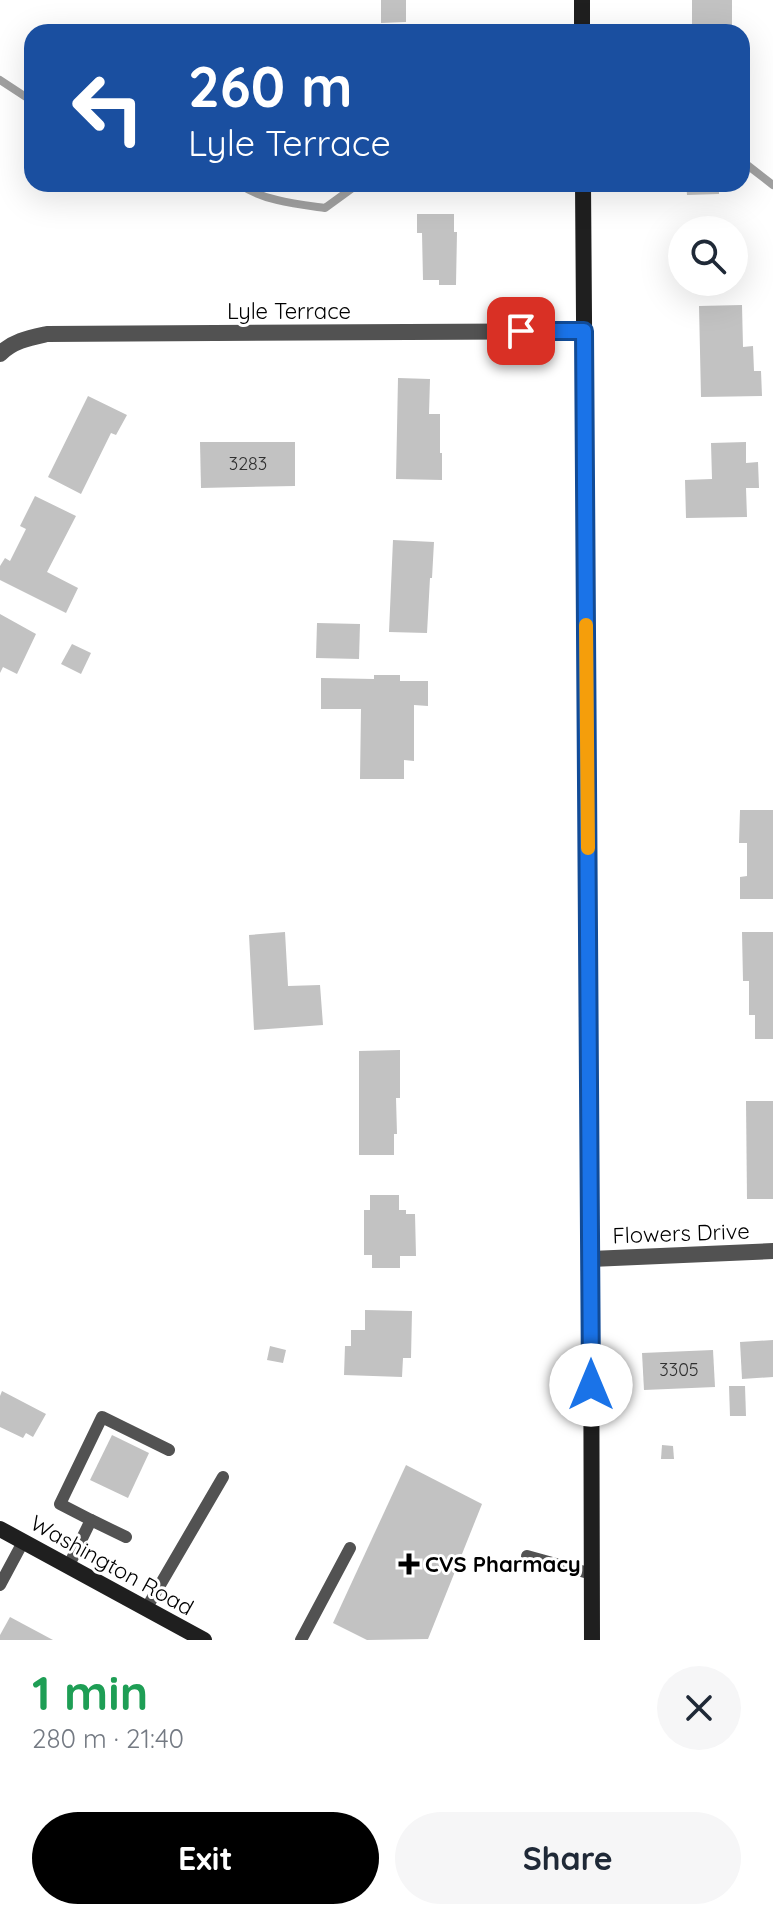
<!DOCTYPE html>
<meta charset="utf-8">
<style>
:root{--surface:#fff;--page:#f6f6f7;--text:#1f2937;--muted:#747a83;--accent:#000}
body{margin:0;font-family:Quicksand,sans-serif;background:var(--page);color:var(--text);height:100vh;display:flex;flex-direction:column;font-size:30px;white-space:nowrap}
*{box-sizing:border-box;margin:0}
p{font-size:26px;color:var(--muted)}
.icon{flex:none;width:44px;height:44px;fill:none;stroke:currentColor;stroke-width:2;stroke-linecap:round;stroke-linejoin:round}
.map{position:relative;height:1640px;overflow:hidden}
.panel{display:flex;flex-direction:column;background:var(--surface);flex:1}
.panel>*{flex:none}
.hud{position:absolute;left:24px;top:24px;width:726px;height:168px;border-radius:24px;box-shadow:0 8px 32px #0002;background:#1a4fa0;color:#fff;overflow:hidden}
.tools{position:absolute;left:668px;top:216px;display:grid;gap:16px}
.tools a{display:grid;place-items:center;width:80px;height:80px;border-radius:50%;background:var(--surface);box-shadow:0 8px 32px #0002;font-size:40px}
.pin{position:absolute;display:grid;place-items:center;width:68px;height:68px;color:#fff;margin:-34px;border-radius:16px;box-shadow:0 4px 12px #0006}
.me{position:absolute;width:88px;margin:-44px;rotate:0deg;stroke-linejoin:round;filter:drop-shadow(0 0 6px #0008)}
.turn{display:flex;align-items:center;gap:28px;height:168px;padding:0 32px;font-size:36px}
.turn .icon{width:104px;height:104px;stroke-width:2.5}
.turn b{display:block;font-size:56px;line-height:68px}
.round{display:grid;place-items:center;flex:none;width:84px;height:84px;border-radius:42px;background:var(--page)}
.headline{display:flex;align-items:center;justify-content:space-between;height:136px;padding:0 32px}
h1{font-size:48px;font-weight:700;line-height:60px;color:#1e9e55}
.cta{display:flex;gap:16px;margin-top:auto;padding:16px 32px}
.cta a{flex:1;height:92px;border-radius:48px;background:var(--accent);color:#fff;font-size:32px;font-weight:700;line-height:92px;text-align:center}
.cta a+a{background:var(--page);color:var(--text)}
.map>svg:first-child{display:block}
</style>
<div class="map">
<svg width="773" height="1640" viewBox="0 0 773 1640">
<rect width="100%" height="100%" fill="#fff"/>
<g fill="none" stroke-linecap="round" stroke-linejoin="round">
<g stroke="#a0a0a0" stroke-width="8">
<path d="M0,80l32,21"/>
<path d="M742,161l31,24"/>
<path d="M239,184c25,17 57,20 86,24l33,-24"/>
</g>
</g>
<g fill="#c2c2c2">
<path d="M381,0h25v22l-25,1z"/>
<rect x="692" y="0" width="40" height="32"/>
<path d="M686,184h33v10l-32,1z"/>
<path d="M417,214h37v18h3l-1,53h-17v-5h-16l-1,-47h-5z"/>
<path d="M742,305l1,42 10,-1 1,25h7l1,25 -61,1 -2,-91z"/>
<path d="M398,378l32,1 -1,35h11v39h2v27l-46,-1z"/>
<path d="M88,396l39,19 -11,20 -5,-2 -30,61 -33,-17z"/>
<path d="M200,442h95v44l-94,2z"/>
<path d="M746,442v21l12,-1 1,26h-13l1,29 -61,1 -1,-38 27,-1 -1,-36z"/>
<path d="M35,496l41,20 -29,56 31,16 -12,25 -66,-33v-14l5,-8 5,3 16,-32 -6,-3z"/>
<path d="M393,540l41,2 -2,36h-2l-3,55 -38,-1z"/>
<path d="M0,614l36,20 -19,40 -14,-7 -3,6z"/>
<path d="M317,623l43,1 -1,35 -43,-1z"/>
<path d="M72,644l19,9 -10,21 -20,-10z"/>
<path d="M374,675h26v6h28v25l-14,-1v56l-10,-1v19h-44l1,-70h-40v-31l53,1z"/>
<path d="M740,810h33v89h-33v-22l7,-1v-33h-8z"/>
<path d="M285,932l3,54 32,-1 3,40 -69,5 -5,-95z"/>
<path d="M742,932h31v107h-18v-24h-6v-34h-6z"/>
<path d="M400,1050v48h-4l1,36h-3v21h-35v-104z"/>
<path d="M746,1101h27v98h-26z"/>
<path d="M370,1195h29v15h7v4h9l1,42h-16v12h-28v-13h-8v-45h6z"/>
<path d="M365,1310l47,1 -1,47h-8l-1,19 -58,-2 1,-29h6v-16h14z"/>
<path d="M773,1340v37l-31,2 -2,-37z"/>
<path d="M270,1346l16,4 -3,13 -16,-3z"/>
<path d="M713,1350l2,37 -71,3 -2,-37z"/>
<path d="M729,1386h16l1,30h-16z"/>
<path d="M2,1391l44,23 -13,23 -7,-4 -3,5 -23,-11v-31z"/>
<path d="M112,1435l37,18 -21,45 -38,-18z"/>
<path d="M662,1445l11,1 1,13h-13z"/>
<path d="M406,1465l76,39 -54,135 -61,1 -34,-17z"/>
<path d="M10,1617l43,23h-53v-5z"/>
</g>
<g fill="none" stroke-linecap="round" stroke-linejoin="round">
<g stroke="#525252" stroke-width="12">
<path d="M91,1520l-31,-16 42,-87 67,33"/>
<path d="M527,1556l65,18"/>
<path d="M68,1567l23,-47 35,17"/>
<path d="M0,1585l23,-43"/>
<path d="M146,1609l77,-132"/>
<path d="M301,1640l49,-92"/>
</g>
<g stroke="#525252" stroke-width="16">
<path d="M0,354c13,-13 29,-16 47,-20l537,-3"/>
<path d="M591,1259l182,-8"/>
</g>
<g stroke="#1f1f1f" stroke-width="16">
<path d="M582,0v32"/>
<path d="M583,184l8,1075 1,381"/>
<path d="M0,1529l204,111"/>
</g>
</g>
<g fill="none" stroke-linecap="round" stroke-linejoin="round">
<defs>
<path id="route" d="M521,331h63l7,1054"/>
</defs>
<use href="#route" stroke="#114b97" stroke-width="20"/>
<use href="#route" stroke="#1a73e8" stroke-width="14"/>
<path stroke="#f59e0b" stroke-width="14" d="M586,625l2,223"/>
</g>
<path fill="#000" stroke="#fff" stroke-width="3" d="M405 1552h8v8h8v8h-8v8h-8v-8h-8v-8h8z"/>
<g text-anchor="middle" stroke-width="6" stroke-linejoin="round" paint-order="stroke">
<g font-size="18" fill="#303030">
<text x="248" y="470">3283</text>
<text x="679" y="1376">3305</text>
</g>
<g font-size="22" fill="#000" stroke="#fff">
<text x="289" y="319">Lyle Terrace</text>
<text transform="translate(681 1233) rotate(-2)" y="8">Flowers Drive</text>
<text transform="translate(112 1565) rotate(29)" y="8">Washington Road</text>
</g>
<g font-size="22" font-weight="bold" fill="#000" stroke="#fff" text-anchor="start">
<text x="425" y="1572">CVS Pharmacy</text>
</g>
</g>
</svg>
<div class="tools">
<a><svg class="icon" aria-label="search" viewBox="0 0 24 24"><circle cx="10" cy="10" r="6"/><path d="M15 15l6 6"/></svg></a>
</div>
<div class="pin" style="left:521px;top:331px;background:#d93025"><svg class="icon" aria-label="arrive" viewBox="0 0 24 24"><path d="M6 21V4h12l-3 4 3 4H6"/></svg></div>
<svg class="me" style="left:591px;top:1385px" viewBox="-20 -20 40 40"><circle r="19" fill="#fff"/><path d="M0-13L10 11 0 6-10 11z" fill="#1a73e8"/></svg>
<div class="hud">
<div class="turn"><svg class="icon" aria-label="left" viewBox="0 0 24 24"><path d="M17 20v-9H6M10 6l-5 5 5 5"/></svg><div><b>260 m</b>Lyle Terrace</div></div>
</div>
</div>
<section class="panel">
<div class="headline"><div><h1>1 min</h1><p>280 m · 21:40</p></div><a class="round"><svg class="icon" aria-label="close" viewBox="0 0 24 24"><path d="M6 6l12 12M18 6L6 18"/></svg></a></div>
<div class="cta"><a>Exit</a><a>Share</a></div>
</section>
